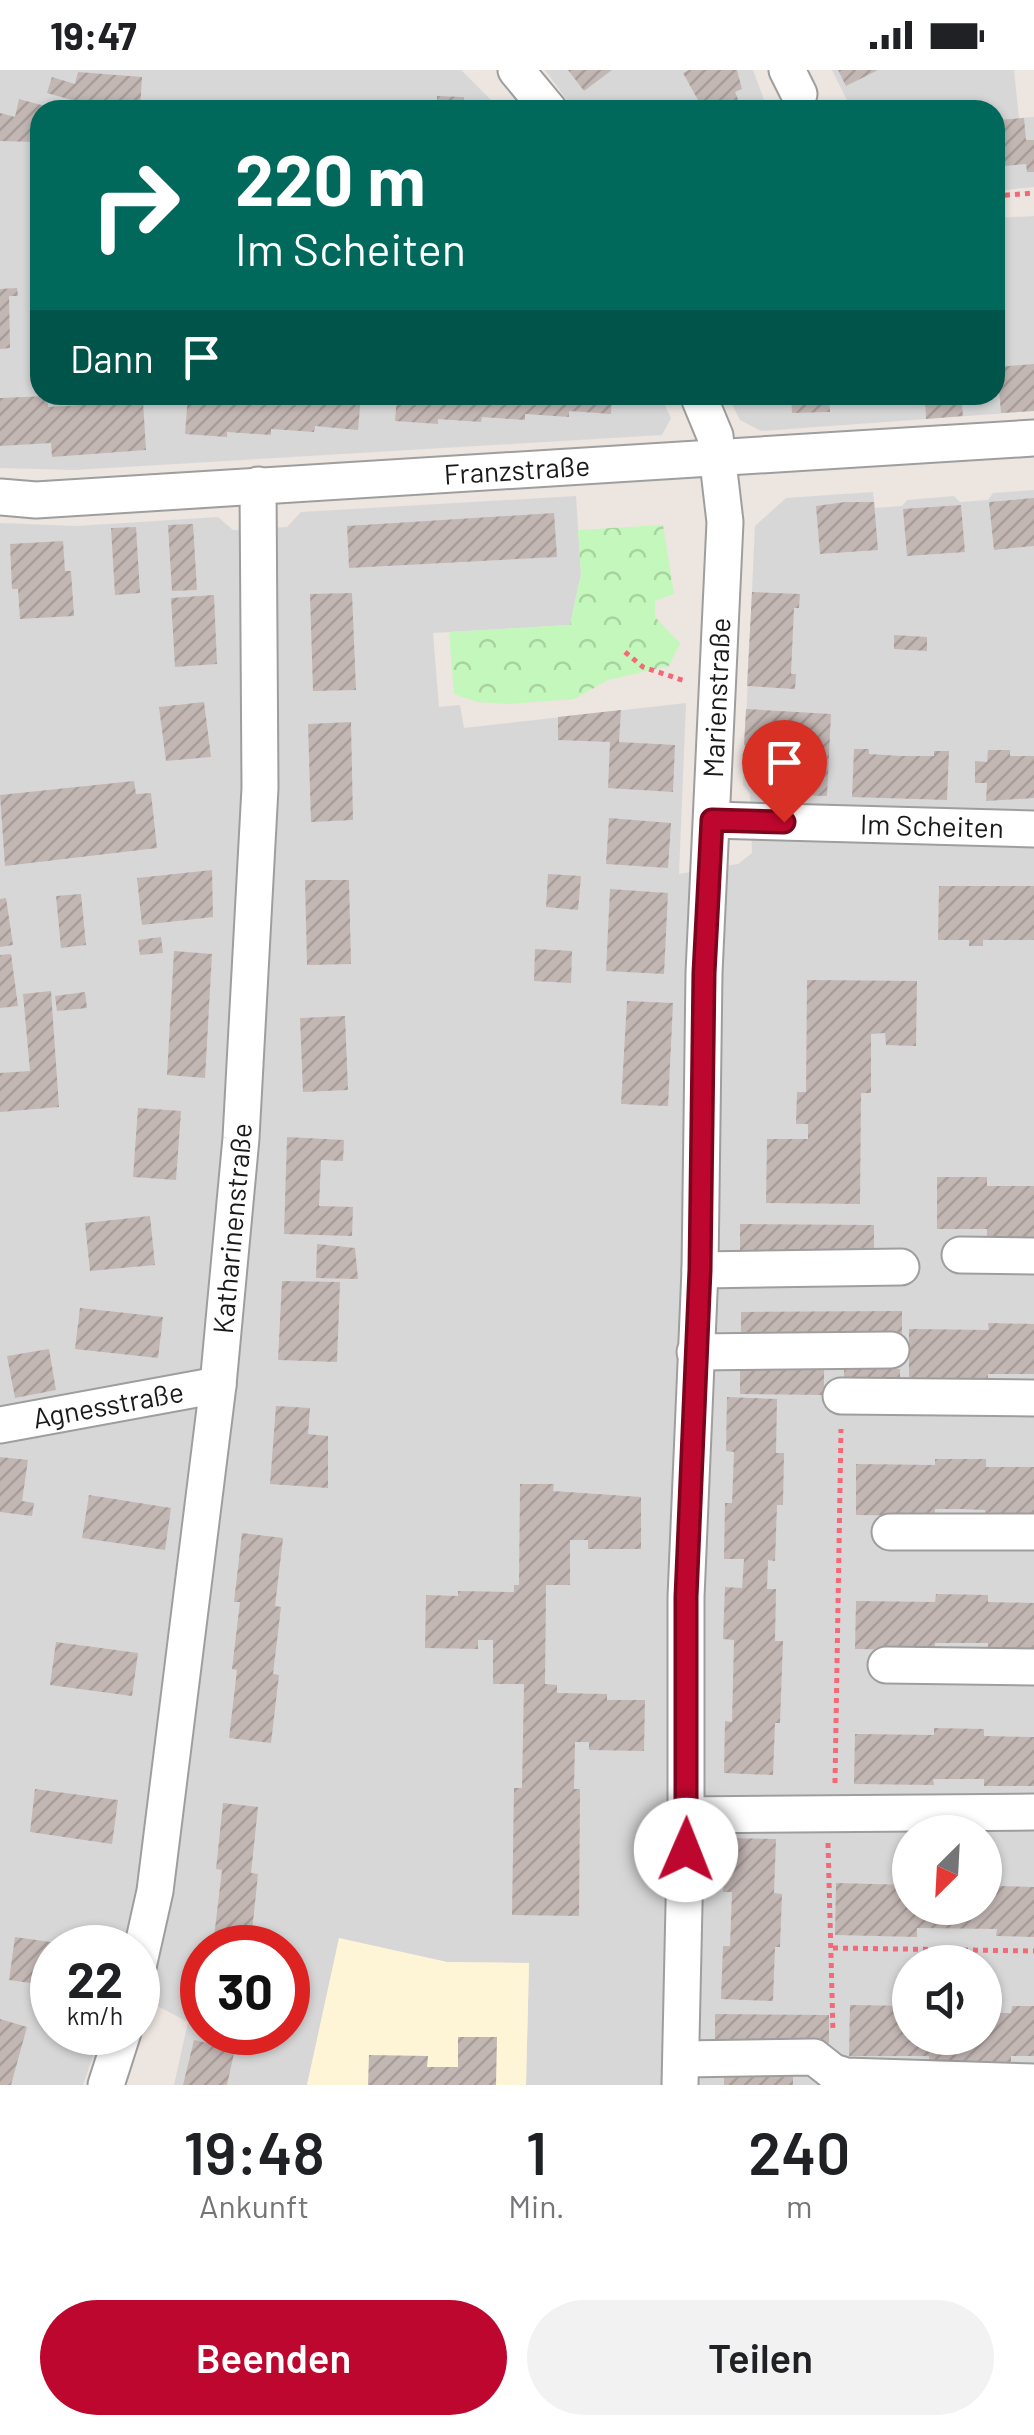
<!DOCTYPE html>
<html lang="de">
<meta charset="utf-8">
<style>
:root{--surface:#fff;--page:#f2f2f2;--text:#202124;--muted:#757577;--accent:#be072e}
body{margin:0;font-family:Barlow,sans-serif;background:var(--page);color:var(--text);height:100vh;display:flex;flex-direction:column;font-size:38px;white-space:nowrap}
*{box-sizing:border-box;margin:0}
p{font-size:32px;color:var(--muted)}
.icon{flex:none;width:55px;height:55px;fill:none;stroke:currentColor;stroke-width:2;stroke-linecap:round;stroke-linejoin:round}
.map{position:relative;height:2015px;overflow:hidden}
.drawer{display:flex;flex-direction:column;background:var(--surface);flex:1}
.drawer>*{flex:none}
.hud{position:absolute;left:30px;top:30px;width:975px;height:305px;border-radius:30px;box-shadow:0 2px 8px #0004;background:#00695c;color:#fff;overflow:hidden}
.needle{width:65px;rotate:204deg}
.buttons{position:absolute;left:892px;top:1745px;display:grid;gap:20px}
.buttons a{display:grid;place-items:center;width:110px;height:110px;border-radius:50%;background:var(--surface);box-shadow:0 2px 8px #0004;font-size:50px}
.speed{position:absolute;left:30px;top:1855px;display:flex;gap:20px;font-size:50px;font-weight:700;text-align:center}
.speed>*{display:grid;place-content:center;width:130px;height:130px;border-radius:50%;background:var(--surface);box-shadow:0 2px 8px #0004;line-height:1}
.speed small{font-size:25px;font-weight:400}
.speed .limit{border:15px solid #d22;background:#fff;color:#111}
.pin{position:absolute;display:grid;place-items:center;width:85px;height:85px;color:#fff;margin:-102px -42px;border-radius:50% 50% 50% 0;rotate:-45deg;box-shadow:0 0 10px #0007}
.pin .icon{rotate:45deg}
.me{position:absolute;width:110px;margin:-55px;rotate:1deg;stroke-linejoin:round;filter:drop-shadow(0 0 8px #0008)}
.turn{display:flex;align-items:center;gap:35px;height:210px;padding:0 40px;font-size:45px}
.turn .icon{width:130px;height:130px;stroke-width:2.5}
.turn b{display:block;font-size:70px;line-height:85px}
.then{display:flex;align-items:center;height:95px;padding:0 40px;background:#0003;gap:20px;font-size:38px}
.eta{display:flex;justify-content:space-evenly;align-items:center;height:170px;text-align:center}
.eta b{font-size:60px;font-weight:600;line-height:70px}
.button{display:flex;gap:20px;margin-top:auto;padding:20px 40px}
.button a{flex:1;height:115px;border-radius:60px;background:var(--accent);color:#fff;font-size:40px;font-weight:600;line-height:115px;text-align:center}
.button a+a{background:var(--page);color:var(--text)}
.status{display:flex;justify-content:space-between;align-items:center;height:70px;padding:0 50px;background:var(--surface);direction:ltr}
.status svg{height:28px;fill:currentColor}
.map>svg:first-child{display:block}
</style>
<div class="status"><b>19:47</b><svg viewBox="0 0 49 12"><path d="M0 12V9h3v3zM5 12V6h3v6zM10 12V3h3v9zM15 12V0h3v12zM26 1h20v11H26zM47 4h2v5h-2z"/></svg></div>
<div class="map">
<svg width="1034" height="2015" viewBox="0 0 1034 2015">
<defs>
<pattern id="park-crowns" width="20" height="18" patternUnits="userSpaceOnUse" patternTransform="scale(2.5)"><rect width="20" height="18" fill="#c4f7bc"/><path d="M2 6a3 3 0 1 1 6 0M12 15a3 3 0 1 1 6 0" fill="none" stroke="#a8d3a1"/></pattern>
<pattern id="building-hatch" width="6" height="6" patternUnits="userSpaceOnUse" patternTransform="scale(2.5)"><rect width="6" height="6" fill="#c3b7b4"/><path d="M-1 1l2-2M0 6l6-6M5 7l2-2" fill="none" stroke="#a79d9a"/></pattern>
</defs>
<rect width="100%" height="100%" fill="#ece5e0"/>
<g fill="#d8d7d8" fill-rule="evenodd">
<path d="M0,0h461l40,40h-461v285h620l11,23 -9,17 -588,35 -74,-2z"/>
<path d="M545,0h208l15,40h-194z"/>
<path d="M832,0h182l5,48 15,-1v70l-39,4v-81h-143z"/>
<path d="M1034,146v195l-273,20 -21,-11 -13,-25h268v-177z"/>
<path d="M1034,420v1595h-508l3,-122 -82,-1 -107,-23 -33,146h-133l14,-63 -50,-26v-48h-86v84l49,1 -18,52h-83v-1562l76,3 142,-9 15,13 54,-3 14,-15 275,-16 5,78 -11,51 -137,8 6,74 21,-2 4,23 222,-25 -7,171 59,-10 14,-11 -2,-59 -7,-9 12,-259 31,-28 87,-6 2,16 27,-2 5,-6 47,-4 6,6 28,-2 5,-7zM910,1762h75v76h-75zM202,1878h86v84h-86zM910,1892h75v76h-75z"/>
</g>
<path fill="#fef5d7" d="M339,1868l108,24 82,1 -3,122h-219z"/>
<path fill="url(#park-crowns)" d="M663,455l11,69 -19,7v16l25,26 -11,23 -61,14 -34,19 -66,5 -31,-2 -23,-8 -5,-62 121,-7 11,-51 -3,-44z"/>
<g fill="url(#building-hatch)">
<path d="M568,0h44l-28,21z"/>
<path d="M689,0h48l5,19 -7,3 5,12 -13,6h-13l-3,-7 -9,4 -19,-34z"/>
<path d="M838,0h40l-32,16z"/>
<path d="M78,2l64,5 -2,33 -25,-1 1,-7 -44,-2 -25,-7 5,-16 23,7z"/>
<path d="M437,26l27,1v13h-27z"/>
<path d="M19,29l26,7 -1,4h-4l-4,32 -36,-1v-28l15,4z"/>
<path d="M1024,48l2,22h8v32h-7l-1,-8 -31,3v-47z"/>
<path d="M17,218l1,8h-9l1,52 -10,1v-60z"/>
<path d="M1034,294v47l-33,2 -4,-46z"/>
<path d="M188,325h173l-3,35 -43,-4 -1,6 -43,-3v6l-44,-3v5l-42,-3z"/>
<path d="M397,325h215l-1,19 -42,-3v6l-44,-3v6l-43,-3 -1,5 -43,-3v5l-43,-3z"/>
<path d="M791,325h38l1,17 -38,1z"/>
<path d="M925,325h36l2,21 -37,3z"/>
<path d="M47,326l1,11 95,-6 3,49 -94,7 -1,-14 -51,3v-48z"/>
<path d="M1034,428v48l-40,4 -5,-48z"/>
<path d="M845,432h29l4,48 -58,4 -4,-48z"/>
<path d="M961,435l4,47 -58,4 -4,-47z"/>
<path d="M554,443l3,44 -208,11 -2,-42z"/>
<path d="M193,454l4,66 -25,1 -4,-66z"/>
<path d="M136,457l4,66 -25,2 -4,-67z"/>
<path d="M63,471l2,30h6l3,45 -54,3 -2,-30h-6l-2,-45z"/>
<path d="M752,522l48,2 -1,14h-5l-3,66h5l-1,15 -48,-3z"/>
<path d="M352,523l4,97 -43,1 -3,-97z"/>
<path d="M214,525l3,69 -42,3 -4,-69z"/>
<path d="M894,565l33,2v14l-33,-2z"/>
<path d="M204,632l7,55 -45,4 -7,-54z"/>
<path d="M746,639l85,5 -4,82 -36,-1 2,-39h-8v-8l-41,-3z"/>
<path d="M621,640l-2,32 56,3 -2,47 -65,-4 2,-46 -52,-2v-23z"/>
<path d="M351,652l2,98 -42,2 -3,-98z"/>
<path d="M854,679h15v5l32,2h33v-5h15l-2,49 -95,-3z"/>
<path d="M988,680h22v6h24v42l-48,3 1,-18h-12v-22l12,1z"/>
<path d="M134,711l2,13 15,-1 6,55 -152,18 -5,-71z"/>
<path d="M609,748l62,5 -3,45 -62,-4z"/>
<path d="M212,800l1,47 -71,8 -5,-47z"/>
<path d="M548,804l33,2 -3,34 -32,-3z"/>
<path d="M305,810h44l2,84 -44,1z"/>
<path d="M939,816h95v54h-51v6h-14v-6h-31z"/>
<path d="M610,819l58,4 -4,81 -58,-3z"/>
<path d="M81,824l5,51 -25,3 -5,-52z"/>
<path d="M6,828l7,47 -13,2v-48z"/>
<path d="M161,867l2,16 -23,2 -2,-15z"/>
<path d="M535,879l37,2 -1,32 -37,-2z"/>
<path d="M174,881l38,3 -7,124 -38,-3z"/>
<path d="M11,884l7,52 -18,2v-53z"/>
<path d="M807,910l110,1 -1,65 -30,-1 -1,-12 -14,1v59h-10l-1,111 -94,-1 1,-64h41v-15h-12l1,-32h9z"/>
<path d="M51,921l8,116 -59,5v-39l30,-2 -7,-77z"/>
<path d="M85,922l2,16 -30,3 -2,-15z"/>
<path d="M627,931l46,2 -5,103 -47,-2z"/>
<path d="M345,946l3,74 -45,2 -3,-74z"/>
<path d="M138,1038l43,3 -5,69 -43,-3z"/>
<path d="M287,1067l57,3 -1,21 -22,-1 -2,46 34,1 -1,29 -68,-2z"/>
<path d="M937,1107h50v9h47v51h-47v-8h-50z"/>
<path d="M150,1146l5,49 -65,6 -5,-48z"/>
<path d="M740,1154l134,1v28l-134,-1z"/>
<path d="M317,1174l38,4 3,31 -42,-1z"/>
<path d="M282,1211l58,1 -3,80 -59,-2z"/>
<path d="M80,1238l83,9 -5,41 -83,-9z"/>
<path d="M902,1241v27h-161v-26z"/>
<path d="M988,1253l46,1v50h-46v7l-79,-1v-51l80,1z"/>
<path d="M49,1279l7,41 -41,8 -8,-42z"/>
<path d="M740,1298l84,1v26l-84,-1z"/>
<path d="M844,1299h56v24l-56,1z"/>
<path d="M727,1327l50,2 -1,54h8l-1,52h-6l-2,56 -7,-1 -1,29h9l-1,52h8l-3,82h-5l-2,52 -49,-2 1,-52 7,1 2,-82 -11,-1 2,-52 17,1 2,-29h-20l1,-56h7l2,-51 -8,-1z"/>
<path d="M276,1336l34,2 -2,26 20,2v52l-58,-4z"/>
<path d="M0,1387l28,3 -6,41 12,2 -2,13 -32,-4z"/>
<path d="M935,1389h51v8h48v50l-49,-1v-6l-25,-1h-25v7l-79,-1v-51l79,1z"/>
<path d="M520,1414h34l-1,7 88,6v52h-53v-9h-18v45h-24l-1,99 12,1v8l50,1v6h38l-1,51 -55,-1v-8h-14l-1,47h6l-1,127 -67,-1 2,-127h8l2,-104h-31v-44h-15v9l-53,-1 1,-53 32,1v-5l56,1v-7h5z"/>
<path d="M89,1425l82,13 -6,42 -83,-12z"/>
<path d="M242,1463l41,5 -8,68 6,1 -8,67 6,1 -8,68 -42,-5 8,-68 -5,-1 8,-67h-6z"/>
<path d="M936,1524l52,1v7l46,1v48l-46,-1v-7h-53v7l-80,-1 1,-48 79,1z"/>
<path d="M56,1572l82,11 -6,43 -82,-11z"/>
<path d="M934,1658l50,1v7l50,1v49h-50v-7h-51l1,6 -80,-1 1,-50 79,1z"/>
<path d="M35,1719l83,11 -6,44 -82,-12z"/>
<path d="M223,1733l35,4 -7,66 7,1 -7,67 6,1 -1,6h-36l1,-10 -7,-1 8,-67 -6,-1z"/>
<path d="M725,1768l51,1 -2,54 8,1 -2,53h-5l-2,54 -52,-2 2,-53h7l2,-54h-9z"/>
<path d="M985,1808h13v8l36,1v50l-38,-1 1,-7 -80,-1v9l-82,-2 1,-52 74,2v23h75z"/>
<path d="M15,1867l57,8 -20,3v38l-43,-6z"/>
<path d="M850,1935l60,1v32h75v-25h26l1,-7h22v50h-23v8l-82,-1v-7h-80z"/>
<path d="M715,1944l114,1v28l-114,-1z"/>
<path d="M0,1949l27,8 -16,58h-11z"/>
<path d="M458,1967h39l-1,48h-128l1,-30 59,1 -1,11h31z"/>
<path d="M194,1970l41,9 -8,36h-44z"/>
<path d="M724,1999l69,1v15h-69z"/>
</g>
<g fill="none" stroke-linecap="round" stroke-linejoin="round">
<defs>
<g id="minor">
<path d="M516,0l33,40"/>
<path d="M787,0l12,24"/>
<path id="s1" d="M0,427l36,3 998,-62"/>
<path id="s2" d="M712,750l322,9"/>
<path d="M960,1185l74,1"/>
<path d="M700,1200l201,-3"/>
<path d="M695,1282l196,-2"/>
<path d="M841,1326l193,2"/>
<path id="s3" d="M0,1355l218,-40"/>
<path d="M890,1462h144"/>
<path d="M886,1595l148,2"/>
<path d="M686,1745l348,-3"/>
<path id="s4" d="M138,1897l17,-76 63,-506 23,-247 19,-350 -2,-303"/>
<path d="M682,1989l132,-2 19,15 13,4 188,6"/>
<path d="M106,2015l17,-53"/>
<path id="s5" d="M680,2015l6,-270v-218l14,-327 4,-297 21,-451 -10,-86 -17,-41"/>
</g>
</defs>
<use href="#minor" stroke="#9e9e9e" stroke-width="39"/>
<g stroke="#f46978" stroke-width="5" stroke-dasharray="5 5" stroke-linecap="butt">
<path d="M995,126l39,-3"/>
<path d="M625,582l18,15 42,14"/>
<path d="M835,1713l6,-354"/>
<path d="M828,1773l5,189"/>
<path d="M833,1878l201,3"/>
</g>
<use href="#minor" stroke="#fff" stroke-width="35"/>
</g>
<g fill="none" stroke-linecap="round" stroke-linejoin="round">
<defs>
<path id="route" d="M686,1780v-253l14,-327 4,-297 8,-153 72,2"/>
</defs>
<use href="#route" stroke="#7c051e" stroke-width="25"/>
<use href="#route" stroke="#be072e" stroke-width="18"/>
</g>
<g text-anchor="middle" stroke-width="8" stroke-linejoin="round" paint-order="stroke">
<g font-size="28" fill="#1a1a1a" stroke="#fff">
<text dy="10" stroke="none"><textPath href="#s1" startOffset="518">Franzstraße</textPath></text>
<text dy="10" stroke="none"><textPath href="#s5" startOffset="1388">Marienstraße</textPath></text>
<text dy="10" stroke="none"><textPath href="#s2" startOffset="220">Im Scheiten</textPath></text>
<text dy="10" stroke="none"><textPath href="#s4" startOffset="745">Katharinenstraße</textPath></text>
<text dy="10" stroke="none"><textPath href="#s3" startOffset="110">Agnesstraße</textPath></text>
</g>
</g>
</svg>
<div class="buttons">
<a><svg class="needle" viewBox="-14 -14 28 28"><path d="M0-13l5 13h-10z" fill="#e53935"/><path d="M0 13l5-13h-10z" fill="#757577"/></svg></a>
<a><svg class="icon" aria-label="sound" viewBox="0 0 24 24"><path d="M4 9h4l5-4v14l-5-4H4zM17 9q2 3 0 6"/></svg></a>
</div>
<div class="speed"><div>22<small>km/h</small></div><div class="limit">30</div></div>
<div class="pin" style="left:784px;top:752px;background:#d93025"><svg class="icon" aria-label="arrive" viewBox="0 0 24 24"><path d="M6 21V4h12l-3 4 3 4H6"/></svg></div>
<svg class="me" style="left:686px;top:1780px" viewBox="-20 -20 40 40"><circle r="19" fill="#fff"/><path d="M0-13L10 11 0 6-10 11z" fill="#be072e"/></svg>
<div class="hud">
<div class="turn"><svg class="icon" aria-label="right" viewBox="0 0 24 24"><path d="M7 20v-9h11M14 6l5 5-5 5"/></svg><div><b>220 m</b>Im Scheiten</div></div>
<div class="then">Dann<svg class="icon" aria-label="arrive" viewBox="0 0 24 24"><path d="M6 21V4h12l-3 4 3 4H6"/></svg></div>
</div>
</div>
<section class="drawer">
<div class="eta">
<div><b>19:48</b><p>Ankunft</p></div>
<div><b>1</b><p>Min.</p></div>
<div><b>240</b><p>m</p></div>
</div>
<div class="button"><a>Beenden</a><a>Teilen</a></div>
</section>
